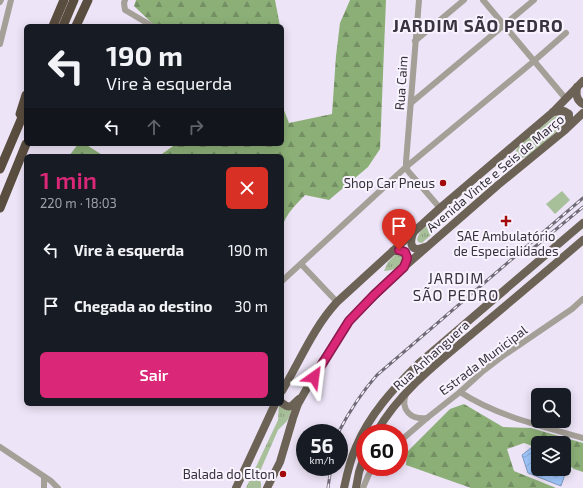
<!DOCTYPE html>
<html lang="pt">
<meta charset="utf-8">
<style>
:root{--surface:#171b24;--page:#20242c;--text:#f1f3f6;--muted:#9ea1a6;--accent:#db2777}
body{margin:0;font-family:"Exo 2",sans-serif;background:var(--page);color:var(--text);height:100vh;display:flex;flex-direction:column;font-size:15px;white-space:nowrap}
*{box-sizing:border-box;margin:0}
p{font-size:13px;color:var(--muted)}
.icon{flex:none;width:22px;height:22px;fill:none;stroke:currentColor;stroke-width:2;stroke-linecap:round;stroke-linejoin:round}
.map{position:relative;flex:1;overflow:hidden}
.drawer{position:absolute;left:24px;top:154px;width:260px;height:252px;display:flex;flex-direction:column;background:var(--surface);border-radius:6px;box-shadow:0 2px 10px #0003}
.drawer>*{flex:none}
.banner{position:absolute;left:24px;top:24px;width:260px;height:122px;border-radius:6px;box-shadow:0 2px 10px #0003;background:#171b24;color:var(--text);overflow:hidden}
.controls{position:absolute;left:531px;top:388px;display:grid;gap:8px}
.controls a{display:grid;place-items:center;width:40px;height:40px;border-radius:6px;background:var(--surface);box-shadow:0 2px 10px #0003;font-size:20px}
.speed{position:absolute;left:296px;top:424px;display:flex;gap:8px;font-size:20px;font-weight:700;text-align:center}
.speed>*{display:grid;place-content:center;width:52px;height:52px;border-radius:50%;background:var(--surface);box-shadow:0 2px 10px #0003;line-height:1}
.speed small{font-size:10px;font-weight:400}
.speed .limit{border:6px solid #d22;background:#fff;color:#111}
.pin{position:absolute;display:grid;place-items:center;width:34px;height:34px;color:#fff;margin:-41px -17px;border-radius:50% 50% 50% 0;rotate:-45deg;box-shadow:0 0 4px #0007}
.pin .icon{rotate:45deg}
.me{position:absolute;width:44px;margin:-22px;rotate:31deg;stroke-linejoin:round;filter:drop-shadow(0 0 3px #0008)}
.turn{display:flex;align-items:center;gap:14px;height:84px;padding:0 16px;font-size:18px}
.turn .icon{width:52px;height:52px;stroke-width:2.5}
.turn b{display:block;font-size:28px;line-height:34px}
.lanes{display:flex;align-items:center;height:38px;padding:0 16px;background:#0003;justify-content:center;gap:20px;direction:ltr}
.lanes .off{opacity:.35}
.round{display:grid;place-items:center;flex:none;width:42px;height:42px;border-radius:6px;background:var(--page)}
.summary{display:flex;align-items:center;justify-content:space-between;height:68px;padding:0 16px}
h1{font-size:24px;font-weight:600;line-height:30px;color:var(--accent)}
.cta{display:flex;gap:8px;margin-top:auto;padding:8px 16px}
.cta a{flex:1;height:46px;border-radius:6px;background:var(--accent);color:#fff;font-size:16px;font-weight:600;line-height:46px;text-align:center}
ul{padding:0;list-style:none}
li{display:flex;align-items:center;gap:12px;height:56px;padding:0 16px}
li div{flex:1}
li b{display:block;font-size:15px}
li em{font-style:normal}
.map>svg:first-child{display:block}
</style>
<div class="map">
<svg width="583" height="488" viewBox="0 0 583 488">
<defs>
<pattern id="grass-tufts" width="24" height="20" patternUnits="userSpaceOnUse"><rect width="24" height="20" fill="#a8c099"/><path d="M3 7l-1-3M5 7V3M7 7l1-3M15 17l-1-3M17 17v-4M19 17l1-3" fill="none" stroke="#8a9d7e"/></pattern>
<pattern id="forest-firs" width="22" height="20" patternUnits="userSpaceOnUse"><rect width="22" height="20" fill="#8caf77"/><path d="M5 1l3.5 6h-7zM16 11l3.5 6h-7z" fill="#738f63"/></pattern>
<pattern id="water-waves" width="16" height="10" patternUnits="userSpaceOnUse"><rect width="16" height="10" fill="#9fc7fc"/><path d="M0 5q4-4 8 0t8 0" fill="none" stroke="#8aabd9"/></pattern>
</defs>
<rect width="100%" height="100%" fill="#ede4f7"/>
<g fill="url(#grass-tufts)">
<path d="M555,116l9,2 -2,9 -34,30 -16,2 6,-12z"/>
<path d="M434,225l-2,9 -10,9 -4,-1 -1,-3c3,-9 7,-13 17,-14z"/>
<path d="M404,254c-1,13 -8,16 -20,17l4,-9 7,-7z"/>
<path d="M279,405l13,5 -5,11 -9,9 -20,46 3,7v5h-15l32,-68z"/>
</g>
<g fill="url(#forest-firs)">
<path d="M136,0h139l5,26h-125l-21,-20z"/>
<path d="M350,0h36l-6,149 -12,18 -39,33 -24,-5c-9,10 -22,21 -23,36v-75h-123l17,-12h106v-39l7,18 43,-9 4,-58 4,-33z"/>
<path d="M78,144h7l19,12h-35z"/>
<path d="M464,404l39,23 28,1 52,15v29l-9,-3 -10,-7v-19h-26v5l-14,-5 -17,6 7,22 42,17h-85l-65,-23 1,-13 43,-43z"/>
</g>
<path fill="#a8c099" d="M562,191l8,9 -15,14 -9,-10z"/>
<path fill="url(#water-waves)" stroke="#809ac2" d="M532,447l4,6 2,1v15h20l7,5 -4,12 -33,-13 -6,-18z"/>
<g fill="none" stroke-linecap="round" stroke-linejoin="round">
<g stroke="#a49f97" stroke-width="6">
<path d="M125,0l-1,3 1,7 27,16"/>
<path d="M419,0l-13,162v5l2,4 32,37"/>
<path d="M483,0l83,99"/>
<path d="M0,2l1,-2"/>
<path d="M415,41l49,-41"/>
<path d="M0,44l11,-44"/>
<path d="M411,103l123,-103"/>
<path d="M301,264l36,38"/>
<path d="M282,281l124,-114 128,-106 32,-28"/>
<path d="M460,392c37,24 81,34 123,46"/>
<path d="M406,394c-6,16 5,26 21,24"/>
<path d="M399,442l28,-24 33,-26 23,-21 17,-13 72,-49 11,-10"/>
<path d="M0,447l51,34 7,7"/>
<path d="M44,477v11"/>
<path d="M363,488l5,-12 5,-9"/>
</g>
<g stroke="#6c6356" stroke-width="8">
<path d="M577,87c-1,7 -1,13 6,17"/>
<path d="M553,112l11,-1 5,3v4l-4,11"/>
<path d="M414,231c-5,12 -4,22 11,16"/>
<path d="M393,251h9l4,3 1,5 -2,7"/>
<path d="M282,391c18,-30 31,-63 55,-89l103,-94 113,-96 30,-31"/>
<path d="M282,403c9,7 10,2 17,-4"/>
<path d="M376,433c23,-41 62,-71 97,-100 37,-31 74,-62 110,-93"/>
<path d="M236,488l39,-84"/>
<path d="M267,488l13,-26 13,-44 5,-14 21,-37 30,-46 55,-54 94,-82 66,-54 19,-18"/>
<path d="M344,488c3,-14 6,-28 12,-41 13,-32 38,-59 62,-83l165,-141"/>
<path d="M356,488l3,-16 6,-18"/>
</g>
<g stroke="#594d3f" stroke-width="9">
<path d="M53,26l11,-26"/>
<path d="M63,26l11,-26"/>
<path d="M76,26l12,-26"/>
<path d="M20,114l6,-19"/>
<path d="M0,169l26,-61"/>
<path d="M0,208l26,-64"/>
</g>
<defs>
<g id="rail">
<path d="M531,250l52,-43"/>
<path d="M338,433c11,-21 23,-40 39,-58l206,-177"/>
<path d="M328,488l3,-21"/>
</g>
</defs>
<use href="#rail" stroke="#706a76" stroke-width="3"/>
<use href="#rail" stroke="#f8f3fe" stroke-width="1.5" stroke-dasharray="4.5" stroke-linecap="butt"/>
</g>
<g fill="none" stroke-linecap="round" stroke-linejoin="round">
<defs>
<path id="route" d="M314,377l35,-56 25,-26 30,-28 3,-8v-2l-2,-5 -6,-2"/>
</defs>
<use href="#route" stroke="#8e194d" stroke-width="10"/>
<use href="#route" stroke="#db2777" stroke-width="7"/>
</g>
<g fill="#a30a0c" stroke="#f8f3fe" stroke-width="1.5">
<circle cx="443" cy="183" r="4"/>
<path d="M504 215h4v4h4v4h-4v4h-4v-4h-4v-4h4z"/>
<circle cx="283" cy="474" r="4"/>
</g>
<g text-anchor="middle" stroke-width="4" stroke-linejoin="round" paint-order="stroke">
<g font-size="13" fill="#36323a" stroke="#f8f3fe">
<text transform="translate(401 83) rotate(-86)" y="5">Rua Caim</text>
<text transform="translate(495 173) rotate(-40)" y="5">Avenida Vinte e Seis de Março</text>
<text transform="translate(431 355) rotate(-42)" y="5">Rua Anhanguera</text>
<text transform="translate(483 360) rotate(-37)" y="5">Estrada Municipal</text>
</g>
<g font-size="13" fill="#36323a" stroke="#f8f3fe" text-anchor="end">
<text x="435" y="188">Shop Car Pneus</text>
<text x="506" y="241" text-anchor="middle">SAE Ambulatório<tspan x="506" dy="15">de Especialidades</tspan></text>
<text x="275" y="479">Balada do Elton</text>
</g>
<g font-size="15" letter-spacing="1" fill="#393241" stroke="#f8f3fe">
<text x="456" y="284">JARDIM<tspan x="456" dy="17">SÃO PEDRO</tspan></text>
</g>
<g font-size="17" font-weight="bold" letter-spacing="1" fill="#393241" stroke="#f8f3fe">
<text x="478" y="32">JARDIM SÃO PEDRO</text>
</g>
</g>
</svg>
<div class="controls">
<a><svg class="icon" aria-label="search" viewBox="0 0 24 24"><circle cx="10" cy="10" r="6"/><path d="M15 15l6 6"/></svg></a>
<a><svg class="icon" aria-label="layers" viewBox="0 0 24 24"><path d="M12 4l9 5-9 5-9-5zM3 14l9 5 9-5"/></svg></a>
</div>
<div class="speed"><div>56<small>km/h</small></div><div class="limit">60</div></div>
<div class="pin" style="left:399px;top:250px;background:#d93025"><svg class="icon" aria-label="arrive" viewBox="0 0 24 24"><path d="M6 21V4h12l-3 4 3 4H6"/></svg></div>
<svg class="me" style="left:314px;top:377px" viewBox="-20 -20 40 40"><path d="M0-17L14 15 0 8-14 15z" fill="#db2777" stroke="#fff" stroke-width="4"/></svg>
<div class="banner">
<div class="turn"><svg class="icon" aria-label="left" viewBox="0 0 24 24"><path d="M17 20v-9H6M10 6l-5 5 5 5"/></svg><div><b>190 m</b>Vire à esquerda</div></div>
<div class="lanes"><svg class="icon" aria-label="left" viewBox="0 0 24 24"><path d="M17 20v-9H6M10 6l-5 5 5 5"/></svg><svg class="icon off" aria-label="ahead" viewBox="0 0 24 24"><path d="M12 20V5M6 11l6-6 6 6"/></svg><svg class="icon off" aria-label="right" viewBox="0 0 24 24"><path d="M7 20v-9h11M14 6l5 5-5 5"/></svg></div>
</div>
<section class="drawer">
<div class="summary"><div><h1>1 min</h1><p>220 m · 18:03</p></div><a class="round" style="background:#d93025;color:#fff"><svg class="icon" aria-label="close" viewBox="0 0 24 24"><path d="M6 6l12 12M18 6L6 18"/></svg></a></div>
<ul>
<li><svg class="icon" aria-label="left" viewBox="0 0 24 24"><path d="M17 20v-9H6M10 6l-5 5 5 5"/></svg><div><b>Vire à esquerda</b></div><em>190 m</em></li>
<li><svg class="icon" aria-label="arrive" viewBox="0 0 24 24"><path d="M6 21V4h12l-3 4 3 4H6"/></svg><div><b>Chegada ao destino</b></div><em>30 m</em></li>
</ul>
<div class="cta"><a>Sair</a></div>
</section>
</div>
